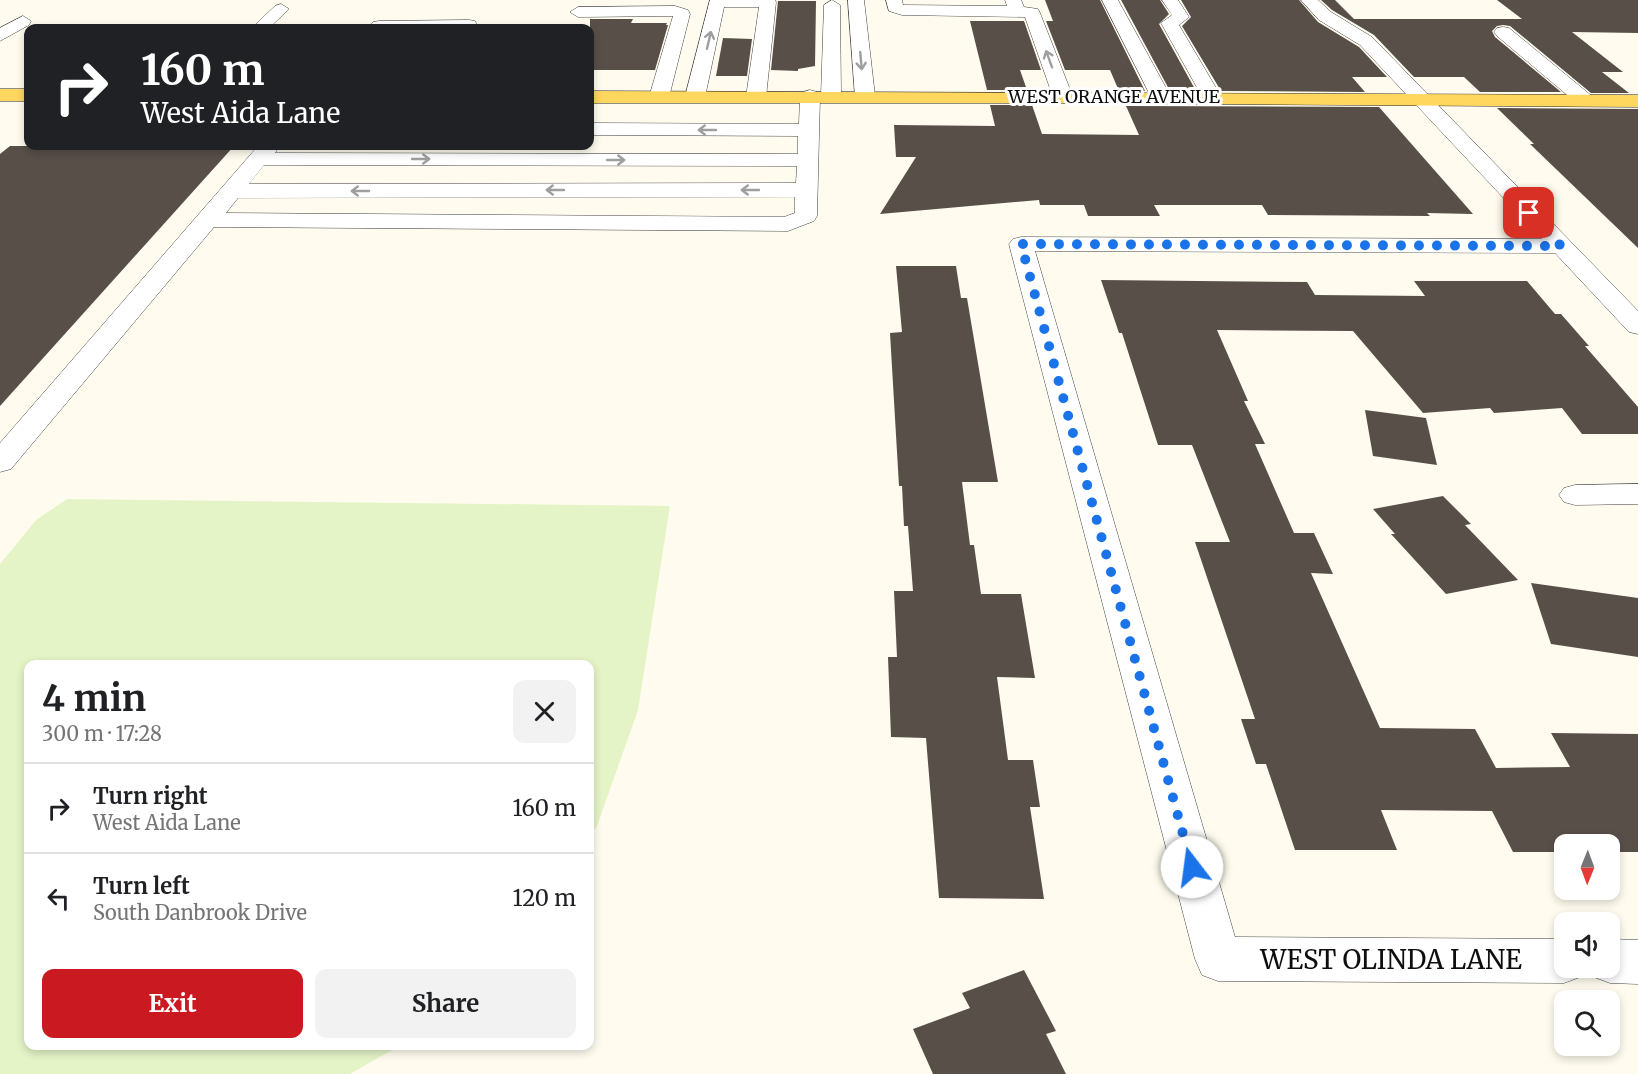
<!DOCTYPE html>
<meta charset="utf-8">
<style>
:root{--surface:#fff;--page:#f2f2f2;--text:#202124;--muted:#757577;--line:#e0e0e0;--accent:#cb1922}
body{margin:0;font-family:Merriweather,serif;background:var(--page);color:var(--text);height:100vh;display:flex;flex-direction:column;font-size:22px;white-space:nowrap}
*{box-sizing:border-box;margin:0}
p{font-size:20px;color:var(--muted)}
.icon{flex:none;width:33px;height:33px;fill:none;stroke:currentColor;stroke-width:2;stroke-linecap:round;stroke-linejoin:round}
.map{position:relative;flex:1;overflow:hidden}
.side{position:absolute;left:24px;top:660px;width:570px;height:390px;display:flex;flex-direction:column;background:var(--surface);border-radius:12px;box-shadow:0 3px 9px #0003}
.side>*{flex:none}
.banner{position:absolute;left:24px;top:24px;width:570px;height:126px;border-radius:12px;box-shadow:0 3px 9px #0003;background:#202124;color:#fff;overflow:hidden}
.needle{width:39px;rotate:181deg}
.buttons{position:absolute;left:1554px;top:834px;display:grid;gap:12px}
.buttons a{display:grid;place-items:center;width:66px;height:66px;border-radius:12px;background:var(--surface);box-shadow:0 3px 9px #0003;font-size:30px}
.pin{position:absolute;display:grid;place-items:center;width:51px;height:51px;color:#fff;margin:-26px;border-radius:12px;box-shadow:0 3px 9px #0006}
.me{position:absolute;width:66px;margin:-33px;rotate:345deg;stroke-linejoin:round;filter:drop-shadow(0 0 4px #0008)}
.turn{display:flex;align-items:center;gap:21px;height:126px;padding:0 18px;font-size:27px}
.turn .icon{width:78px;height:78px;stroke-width:2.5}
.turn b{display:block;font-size:42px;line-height:51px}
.round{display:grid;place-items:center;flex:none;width:63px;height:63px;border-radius:12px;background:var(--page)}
.head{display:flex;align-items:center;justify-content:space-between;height:102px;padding:0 18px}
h1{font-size:36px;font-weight:700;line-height:45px}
.button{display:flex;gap:12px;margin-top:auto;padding:12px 18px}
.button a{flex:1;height:69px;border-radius:12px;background:var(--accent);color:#fff;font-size:24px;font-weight:700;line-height:69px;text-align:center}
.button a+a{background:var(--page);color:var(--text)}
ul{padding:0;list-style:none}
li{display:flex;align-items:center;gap:18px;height:90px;padding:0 18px;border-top:2px solid var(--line)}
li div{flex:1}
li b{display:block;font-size:22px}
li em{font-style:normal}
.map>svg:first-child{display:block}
</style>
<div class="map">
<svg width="1638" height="1074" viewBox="0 0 1638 1074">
<rect width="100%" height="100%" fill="#fffcef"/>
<path fill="#e5f4c7" d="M67,499l603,7 -32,204 -41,116 -7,10v-172h-562v382h371l-49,28h-350v-510l36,-44z"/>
<g fill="#584f49">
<path d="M1045,0h55l45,91h-26l-9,-21h-45l-19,-49h7z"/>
<path d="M1121,0h39l9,14 -10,10 37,67h-26z"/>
<path d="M1181,0h118l19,22 41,25 28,30h-35l13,15 -144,-1 -39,-65 9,-9z"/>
<path d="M1321,0h14l19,19h168l-25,-19h141v33l-66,-1 51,40h-21l27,21h-38l-81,-67 -7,-1 -6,1 -5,5 3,6 66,55h-81l-16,-15h-50l-40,-42 -42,-25z"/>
<path d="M778,1h38l-1,65 -17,3v2l-27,-1z"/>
<path d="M590,19h43l-2,4h36l-1,2h2l-13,45h-65z"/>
<path d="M970,21h54l17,49h-21l7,20h-40z"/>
<path d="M723,38l29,1 -5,37h-31z"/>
<path d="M990,105h42l10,29 97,1 -13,-29 253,1 94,107 -46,-1 3,3 -162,-1 -6,-10h-108l6,11h-72l-4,-11h-44l-1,-5 -159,14 36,-57h-20l-2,-32 101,1z"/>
<path d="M1497,108l141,1v139l-108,-104h4z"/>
<path d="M10,146h224l-234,260v-252z"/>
<path d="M896,266h60l5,32h6l31,184h-36l8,63h4l7,49h40l14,84 -38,-1 11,83h25l7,47h-10l14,92 -105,-1 -13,-160 -35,-1 -3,-80h9l-3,-66h19l-5,-65h-4l-2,-40h-3l-9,-153 12,-1z"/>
<path d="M1101,280l206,2 8,13 110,1 -11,-15h113l28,33h6l28,32h-4l53,61v27h-56l-20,-26 -68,5 -4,-5 -67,5 -70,-82 -136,-1 31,71h-4l21,43h-10l39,89h20l19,41 -22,-1 69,155 95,1 21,39 74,-1 -19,-34 87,1v118h-28v-8h-46v8h-51l-21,-41 -111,-1 16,40h-102l-29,-86h-10l-15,-45h14l-60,-177h35l-38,-97h-34l-36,-112h-3z"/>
<path d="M1365,410l61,8 11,47 -64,-9z"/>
<path d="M1443,496l28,28 -6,1 53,55 -72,14 -55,-60h4l-22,-25z"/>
<path d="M1531,583l107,15v59l-87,-13z"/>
<path d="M1024,970l32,61 -10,3 20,40h-133l-20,-45 57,-21 -8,-15z"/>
</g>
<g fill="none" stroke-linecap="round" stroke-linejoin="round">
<defs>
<g id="minor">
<path d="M710,0h65l1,2 -10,95 -3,4h-14l-3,-4 13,-90h-35l-19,90 -3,4h-14l-3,-4z"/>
<path d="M832,0l8,5 1,91 -3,4h-14l-3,-4 3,-91z"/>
<path d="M848,0h16l11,96 -3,4h-14l-3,-4z"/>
<path d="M886,0h16l1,5 104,1 -2,-6h16l3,7 14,2 2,4 33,84 -3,4h-14l-3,-4 -28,-80 -123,-2 -13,-4z"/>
<path d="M1102,0h16l53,97 -3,4h-14l-3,-4z"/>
<path d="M1162,0h16l11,17 -10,8 43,73 -3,4h-14l-44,-79 11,-8z"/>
<path d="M1301,0h17l13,12 41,25 266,274v23l-9,-2 -74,-79 -520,-2 200,686 329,2v29h20l-4,9 -16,6 -346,-2 -16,-6 -7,-16 -186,-715 4,-5 8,-2 521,2 -182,-194 -41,-25z"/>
<path d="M281,4l8,5 -20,19h-17l23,-22z"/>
<path d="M675,6l13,4 2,4 -21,83 -3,4h-14l-3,-4 24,-81 -95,1 -8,-5 8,-5z"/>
<path d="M23,16l8,5 -2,4 -29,16v-13z"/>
<path d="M469,20l6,1 2,4 -2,3h-103l-2,-2 3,-4 6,-1z"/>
<path d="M1503,27l6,1 84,69 3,4 -3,4h-14l-82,-69 -3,-4 3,-4z"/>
<path d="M810,90l7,2 3,4 -3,120 -3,5 -26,10 -574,-4 -203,242 -11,3v-29l258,-297h21l-4,7 523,1v-18l-208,-1v-12l209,1 1,-28 3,-4zM264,165l533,1 -1,17 -547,1zM795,197v16l-11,4 -558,-4 12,-15z"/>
<path d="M1638,484v20l-63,1 -11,-3 -5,-7 5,-7 11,-3z"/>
<path d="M1610,939l28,1v44l-28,-1 -16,-6 -4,-9h20z"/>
</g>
<g id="major">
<rect x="0" y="89" width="28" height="12"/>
<path d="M590,91l1048,4v12l-575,-4h-473z"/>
</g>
</defs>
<use href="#minor" stroke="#414141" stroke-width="1"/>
<use href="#major" stroke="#1f1f1f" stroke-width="1"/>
<use href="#minor" fill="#fff" fill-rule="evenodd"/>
<use href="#major" fill="#ffd75f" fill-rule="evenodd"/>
</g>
<defs><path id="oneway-shaft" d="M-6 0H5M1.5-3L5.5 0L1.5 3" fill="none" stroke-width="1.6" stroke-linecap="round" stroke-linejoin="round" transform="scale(1.5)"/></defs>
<g stroke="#9f9f9f">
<use href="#oneway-shaft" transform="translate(709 40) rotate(-77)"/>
<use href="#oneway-shaft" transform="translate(1049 59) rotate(-110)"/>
<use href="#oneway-shaft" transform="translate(861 61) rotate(85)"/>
<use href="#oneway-shaft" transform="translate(707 130) rotate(-180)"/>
<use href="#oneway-shaft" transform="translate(421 159)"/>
<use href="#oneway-shaft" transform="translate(616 160)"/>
<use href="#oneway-shaft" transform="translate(555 190) rotate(180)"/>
<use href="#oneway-shaft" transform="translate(750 190) rotate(180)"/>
<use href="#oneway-shaft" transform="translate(360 191) rotate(180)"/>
</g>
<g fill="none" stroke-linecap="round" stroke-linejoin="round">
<path stroke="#1a73e8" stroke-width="10" stroke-dasharray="0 18" d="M1192,867l-171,-623 540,2 -32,-33"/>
</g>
<g text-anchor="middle" stroke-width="6" stroke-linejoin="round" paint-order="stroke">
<g font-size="18" fill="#0e0e0e" stroke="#fff">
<text x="1114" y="103">WEST ORANGE AVENUE</text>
</g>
<g font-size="26" fill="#0e0e0e" stroke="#fff">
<text x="1391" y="969">WEST OLINDA LANE</text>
</g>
</g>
</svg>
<div class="buttons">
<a><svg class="needle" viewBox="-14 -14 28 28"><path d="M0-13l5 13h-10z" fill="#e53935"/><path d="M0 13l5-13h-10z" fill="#757577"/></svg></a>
<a><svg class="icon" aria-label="sound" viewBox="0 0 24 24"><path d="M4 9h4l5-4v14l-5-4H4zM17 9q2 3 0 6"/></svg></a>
<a><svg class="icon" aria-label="search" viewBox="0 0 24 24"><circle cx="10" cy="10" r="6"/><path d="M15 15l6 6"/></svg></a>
</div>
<div class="pin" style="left:1529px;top:213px;background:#d93025"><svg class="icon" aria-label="arrive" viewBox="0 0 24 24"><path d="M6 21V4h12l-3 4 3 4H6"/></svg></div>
<svg class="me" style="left:1192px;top:867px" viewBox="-20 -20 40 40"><circle r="19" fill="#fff"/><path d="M0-13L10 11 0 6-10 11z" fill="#1a73e8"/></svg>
<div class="banner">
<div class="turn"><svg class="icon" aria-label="right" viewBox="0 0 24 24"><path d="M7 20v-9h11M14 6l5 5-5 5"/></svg><div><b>160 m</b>West Aida Lane</div></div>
</div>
<section class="side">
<div class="head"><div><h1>4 min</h1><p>300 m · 17:28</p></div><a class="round"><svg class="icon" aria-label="close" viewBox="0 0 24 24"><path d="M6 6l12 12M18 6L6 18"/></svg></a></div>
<ul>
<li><svg class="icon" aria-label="right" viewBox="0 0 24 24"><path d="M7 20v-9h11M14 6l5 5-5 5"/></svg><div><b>Turn right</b><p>West Aida Lane</p></div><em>160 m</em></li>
<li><svg class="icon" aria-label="left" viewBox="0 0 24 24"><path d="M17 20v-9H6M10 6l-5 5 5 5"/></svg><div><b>Turn left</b><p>South Danbrook Drive</p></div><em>120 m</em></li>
</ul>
<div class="button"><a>Exit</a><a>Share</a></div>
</section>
</div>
